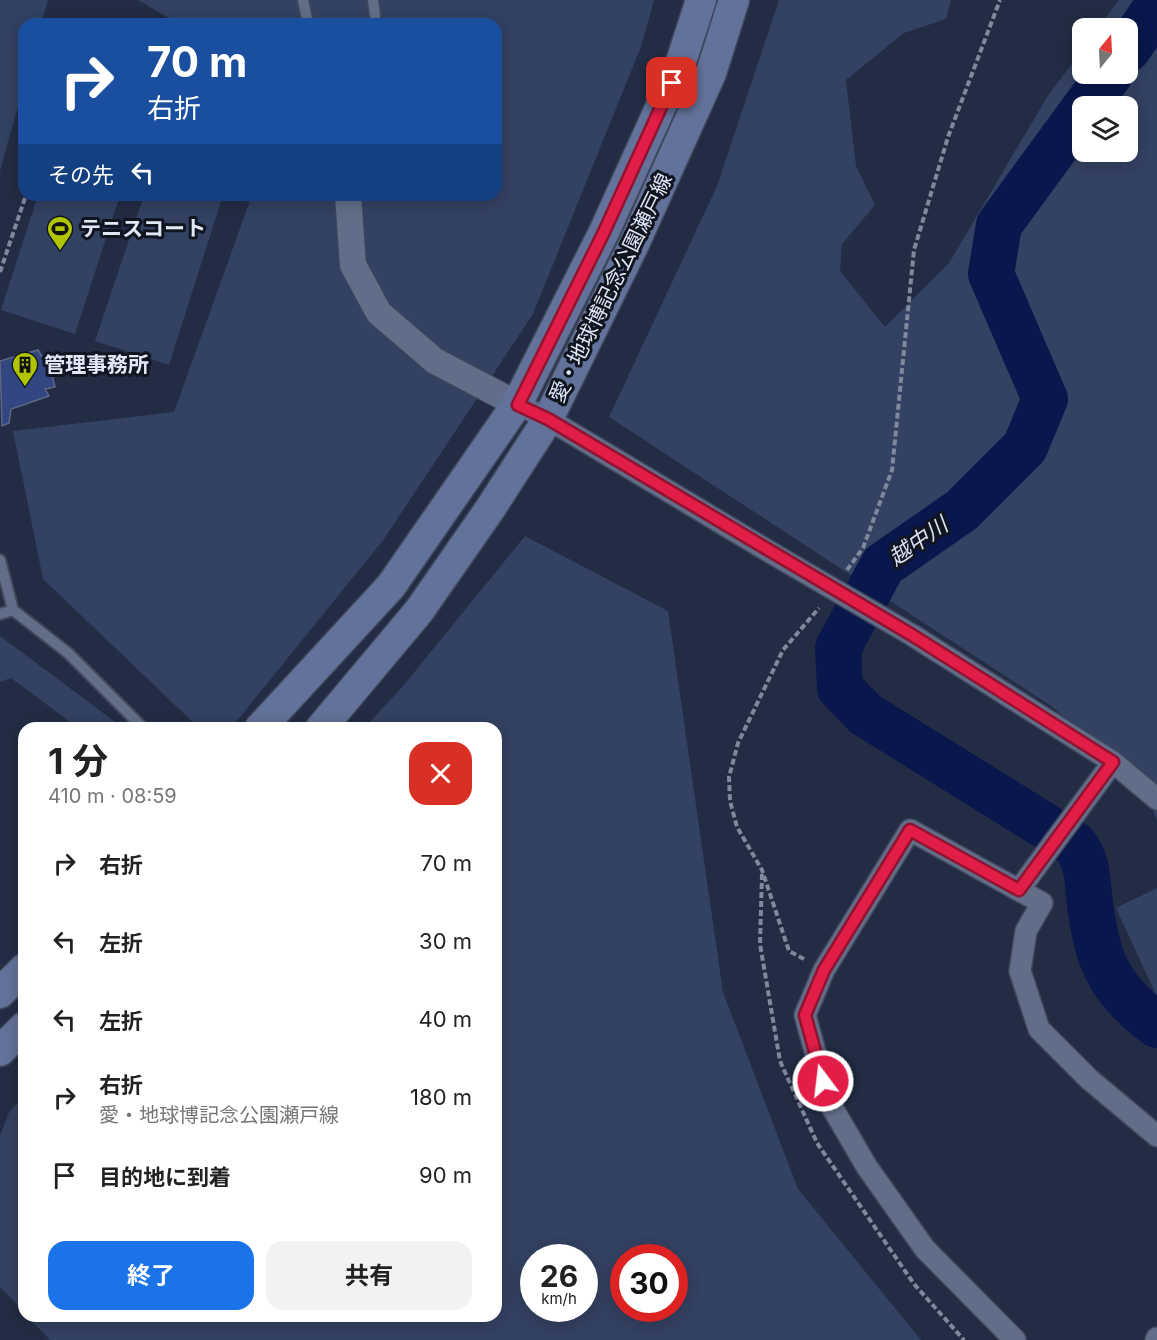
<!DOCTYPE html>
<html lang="ja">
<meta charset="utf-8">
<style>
:root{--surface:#fff;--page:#f2f2f2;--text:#222;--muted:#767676;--accent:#1a73e8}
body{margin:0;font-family:Inter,"Noto Sans JP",sans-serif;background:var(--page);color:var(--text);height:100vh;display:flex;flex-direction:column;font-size:22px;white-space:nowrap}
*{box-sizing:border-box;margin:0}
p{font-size:20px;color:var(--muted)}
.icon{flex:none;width:33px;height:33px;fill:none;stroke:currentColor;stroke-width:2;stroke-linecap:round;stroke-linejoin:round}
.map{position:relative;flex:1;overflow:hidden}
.panel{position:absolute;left:18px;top:722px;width:484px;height:600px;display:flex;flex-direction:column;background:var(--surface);border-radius:18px;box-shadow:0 3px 15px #0003}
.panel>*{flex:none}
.hud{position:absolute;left:18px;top:18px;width:484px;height:183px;border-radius:18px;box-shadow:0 3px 15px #0003;background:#1a4fa0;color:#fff;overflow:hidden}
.needle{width:39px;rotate:18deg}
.buttons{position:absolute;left:1072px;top:18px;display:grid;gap:12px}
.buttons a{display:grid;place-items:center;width:66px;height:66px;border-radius:12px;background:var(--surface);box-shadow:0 3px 15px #0003;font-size:30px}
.speed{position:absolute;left:520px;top:1244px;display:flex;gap:12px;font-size:30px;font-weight:700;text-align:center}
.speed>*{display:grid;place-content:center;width:78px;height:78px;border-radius:50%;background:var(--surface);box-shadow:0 3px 15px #0003;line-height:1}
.speed small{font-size:15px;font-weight:400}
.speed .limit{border:9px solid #d22;background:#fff;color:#111}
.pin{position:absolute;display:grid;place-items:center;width:51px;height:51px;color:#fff;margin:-26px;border-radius:12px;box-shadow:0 3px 9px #0006}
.me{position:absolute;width:66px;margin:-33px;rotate:345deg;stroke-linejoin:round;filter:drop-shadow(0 0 4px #0008)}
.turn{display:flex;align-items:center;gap:21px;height:126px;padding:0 30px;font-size:27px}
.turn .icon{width:78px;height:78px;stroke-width:2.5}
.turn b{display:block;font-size:42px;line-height:51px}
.then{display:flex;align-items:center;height:57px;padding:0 30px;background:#0003;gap:12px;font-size:22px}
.round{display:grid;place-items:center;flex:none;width:63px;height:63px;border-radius:18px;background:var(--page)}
.head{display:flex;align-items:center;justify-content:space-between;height:102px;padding:0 30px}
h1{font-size:36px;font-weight:700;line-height:45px}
.cta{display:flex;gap:12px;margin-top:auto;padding:12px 30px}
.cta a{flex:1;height:69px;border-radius:18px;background:var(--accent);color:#fff;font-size:24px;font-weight:700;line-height:69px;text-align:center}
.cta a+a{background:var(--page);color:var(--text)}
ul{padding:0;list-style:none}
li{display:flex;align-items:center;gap:18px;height:78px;padding:0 30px}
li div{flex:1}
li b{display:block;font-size:22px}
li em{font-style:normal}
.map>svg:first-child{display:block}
</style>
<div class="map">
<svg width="1157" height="1340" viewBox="0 0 1157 1340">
<rect width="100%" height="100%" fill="#222c44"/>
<g fill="#334162" fill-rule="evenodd">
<path d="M0,0h48l-7,24h-17v61l-24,86z"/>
<path d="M138,0h516l-12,44 -109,270 -149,225 -152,188h-34l-155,-148 -30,-148 161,-19 78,-217h244v-171h-317z"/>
<path d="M779,0h172l-5,19 -42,14 -58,47 10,86 19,39 -33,39 -2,27 45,56 64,-64 98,-166 36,-48v25h45v-46h-30l21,-28h38v821l-13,-35 -93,-80 -442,-289 108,-231zM1083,106h45v46h-45z"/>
<path d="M38,195h82l-45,139 -74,-24z"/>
<path d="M144,195h79l-54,170 -74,-24z"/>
<path d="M525,536l143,75 55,381 75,197 123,151h-871l-23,-24h469v-588l-131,-1 38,-41zM534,1257h51v51h-51zM624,1257h51v51h-51z"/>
<path d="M0,636l122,91h-45l-66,-49 -11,4z"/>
<path d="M1157,888v109l-41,-89z"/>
<path d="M24,1096v216l-24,-25v-151l9,-24z"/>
</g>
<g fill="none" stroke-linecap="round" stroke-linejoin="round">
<g stroke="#09174c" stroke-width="46">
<path d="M1128,49l29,-43"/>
<path d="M1086,106l24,-32"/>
<path d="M1083,110l-84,115 -8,49 54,125 -20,48 -63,63 -79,55 -45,83 2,40 25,26 209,130c13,15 13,32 15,51 7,62 17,92 68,130"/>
</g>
</g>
<path fill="#324781" stroke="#5d6884" stroke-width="1.5" d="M38,350l13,21 4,16 -10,2 4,7 -38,13 -2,14 -7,3 -2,-65z"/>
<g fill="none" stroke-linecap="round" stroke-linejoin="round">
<defs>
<g id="service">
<path d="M303,0l5,24"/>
<path d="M373,0l3,24"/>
<path d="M0,560l13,50 55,43 75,75"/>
<path d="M0,614l13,-4"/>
</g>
<g id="minor">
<path d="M517,404l31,15 227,136"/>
<path d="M912,635l201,127 44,37"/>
<path d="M1019,890l94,-128"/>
<path d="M1015,1340l-90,-91 -58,-82 -38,-65 -24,-87 19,-45 86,-140 132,73 -16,28 -6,40 19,58 50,50 68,57"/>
<path d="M1156,1340l1,-2"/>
</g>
<path id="tertiary" d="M348,195l5,70 26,48 56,48 82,43"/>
<g id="secondary">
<path d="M260,728l131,-142 126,-182 87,-172 77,-170 20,-62"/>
<path d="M321,728l98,-117 71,-102 58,-90 86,-175 77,-171 23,-73"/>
<path d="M0,993l24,-24"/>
<path d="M0,1051l24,-24"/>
</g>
</defs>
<use href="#service" stroke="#3f475b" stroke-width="14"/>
<use href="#minor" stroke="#3f475b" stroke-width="24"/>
<use href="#tertiary" stroke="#3f475b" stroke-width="28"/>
<use href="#secondary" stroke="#3f475b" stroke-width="33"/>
<g stroke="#80889c" stroke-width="4" stroke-dasharray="6 3" stroke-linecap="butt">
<path d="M82,24l2,-5"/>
<path d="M0,272l26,-77"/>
<path d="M847,570l16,-22 29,-78 22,-220 34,-113 52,-137"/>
<path d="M762,874l-2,70 20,117 37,82 97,141 50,56"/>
<path d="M804,959l-15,-8 -27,-81 -25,-43 -7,-26 -1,-24 9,-34 45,-93 36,-42"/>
</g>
<use href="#service" stroke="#626d89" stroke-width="10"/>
<use href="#minor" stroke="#626d89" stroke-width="21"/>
<use href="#tertiary" stroke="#626d89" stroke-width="26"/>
<use href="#secondary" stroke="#63729a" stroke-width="30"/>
<defs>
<path id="minor-bridge" d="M775,555l137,80"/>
</defs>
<use href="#minor-bridge" stroke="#3f475b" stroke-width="24" stroke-linecap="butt"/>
<use href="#minor-bridge" stroke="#626d89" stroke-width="21"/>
</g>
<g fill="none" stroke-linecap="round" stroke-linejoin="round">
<defs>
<path id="route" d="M672,83l-68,149 -86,173 30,14 364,216 201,127 -94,128 -109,-60 -86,140 -19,45 18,66"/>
</defs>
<use href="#route" stroke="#92132f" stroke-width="15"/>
<use href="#route" stroke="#e11d48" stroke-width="10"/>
</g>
<defs>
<symbol id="stadium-pin" viewBox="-11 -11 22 30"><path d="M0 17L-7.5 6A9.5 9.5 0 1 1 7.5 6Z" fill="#b0c500" stroke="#101520"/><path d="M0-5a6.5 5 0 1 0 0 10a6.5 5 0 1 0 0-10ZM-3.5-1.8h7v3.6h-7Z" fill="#111"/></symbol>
<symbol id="building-pin" viewBox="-11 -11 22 30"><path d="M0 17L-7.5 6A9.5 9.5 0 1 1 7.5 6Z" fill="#b0c500" stroke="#101520"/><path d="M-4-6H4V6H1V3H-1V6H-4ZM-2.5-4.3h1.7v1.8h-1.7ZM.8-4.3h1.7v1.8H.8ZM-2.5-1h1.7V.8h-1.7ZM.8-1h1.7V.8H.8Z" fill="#111"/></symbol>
</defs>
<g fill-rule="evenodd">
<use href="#stadium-pin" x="45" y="214" width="30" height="40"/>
<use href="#building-pin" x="10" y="350" width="30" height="40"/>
</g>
<g text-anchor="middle" stroke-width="6" stroke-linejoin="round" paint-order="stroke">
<g font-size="21" font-weight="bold" fill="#e0e7f7" stroke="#101520" text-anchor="start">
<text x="80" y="236">テニスコート</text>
<text x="44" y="372">管理事務所</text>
</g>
<g font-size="21" fill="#e0e7f7" stroke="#101520">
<text transform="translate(611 288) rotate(-64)" y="7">愛・地球博記念公園瀬戸線</text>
</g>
<g font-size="22" font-style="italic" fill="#d9e1f3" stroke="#101520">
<text transform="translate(918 541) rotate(-35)" y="8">越中川</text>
</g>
</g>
</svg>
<div class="buttons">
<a><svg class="needle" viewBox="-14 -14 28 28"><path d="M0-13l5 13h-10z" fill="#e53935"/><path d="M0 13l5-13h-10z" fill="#767676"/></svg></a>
<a><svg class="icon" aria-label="layers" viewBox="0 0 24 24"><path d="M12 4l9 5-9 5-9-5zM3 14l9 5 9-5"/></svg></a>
</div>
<div class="speed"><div>26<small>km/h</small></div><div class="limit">30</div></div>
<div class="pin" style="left:672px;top:83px;background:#d93025"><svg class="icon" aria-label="arrive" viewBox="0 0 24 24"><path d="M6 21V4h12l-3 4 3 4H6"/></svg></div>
<svg class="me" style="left:823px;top:1081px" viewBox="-20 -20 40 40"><circle r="17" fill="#e11d48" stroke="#fff" stroke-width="3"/><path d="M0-11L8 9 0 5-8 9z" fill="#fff"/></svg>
<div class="hud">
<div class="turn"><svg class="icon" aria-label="right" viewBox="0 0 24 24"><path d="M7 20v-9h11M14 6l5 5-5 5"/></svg><div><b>70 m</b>右折</div></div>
<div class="then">その先<svg class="icon" aria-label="left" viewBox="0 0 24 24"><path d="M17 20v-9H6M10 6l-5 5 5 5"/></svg></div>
</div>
<section class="panel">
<div class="head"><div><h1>1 分</h1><p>410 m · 08:59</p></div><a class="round" style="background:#d93025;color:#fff"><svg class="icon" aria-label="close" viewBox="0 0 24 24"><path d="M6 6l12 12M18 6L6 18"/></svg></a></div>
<ul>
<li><svg class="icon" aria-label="right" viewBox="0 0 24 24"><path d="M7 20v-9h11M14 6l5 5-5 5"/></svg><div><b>右折</b></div><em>70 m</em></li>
<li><svg class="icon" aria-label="left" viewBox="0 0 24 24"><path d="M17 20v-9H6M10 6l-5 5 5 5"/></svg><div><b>左折</b></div><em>30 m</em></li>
<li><svg class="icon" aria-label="left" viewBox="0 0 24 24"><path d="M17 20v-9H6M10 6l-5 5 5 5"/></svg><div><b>左折</b></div><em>40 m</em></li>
<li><svg class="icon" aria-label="right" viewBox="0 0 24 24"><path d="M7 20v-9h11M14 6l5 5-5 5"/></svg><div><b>右折</b><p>愛・地球博記念公園瀬戸線</p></div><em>180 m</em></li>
<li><svg class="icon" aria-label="arrive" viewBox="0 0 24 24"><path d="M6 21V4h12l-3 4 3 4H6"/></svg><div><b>目的地に到着</b></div><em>90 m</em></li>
</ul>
<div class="cta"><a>終了</a><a>共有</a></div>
</section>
</div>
